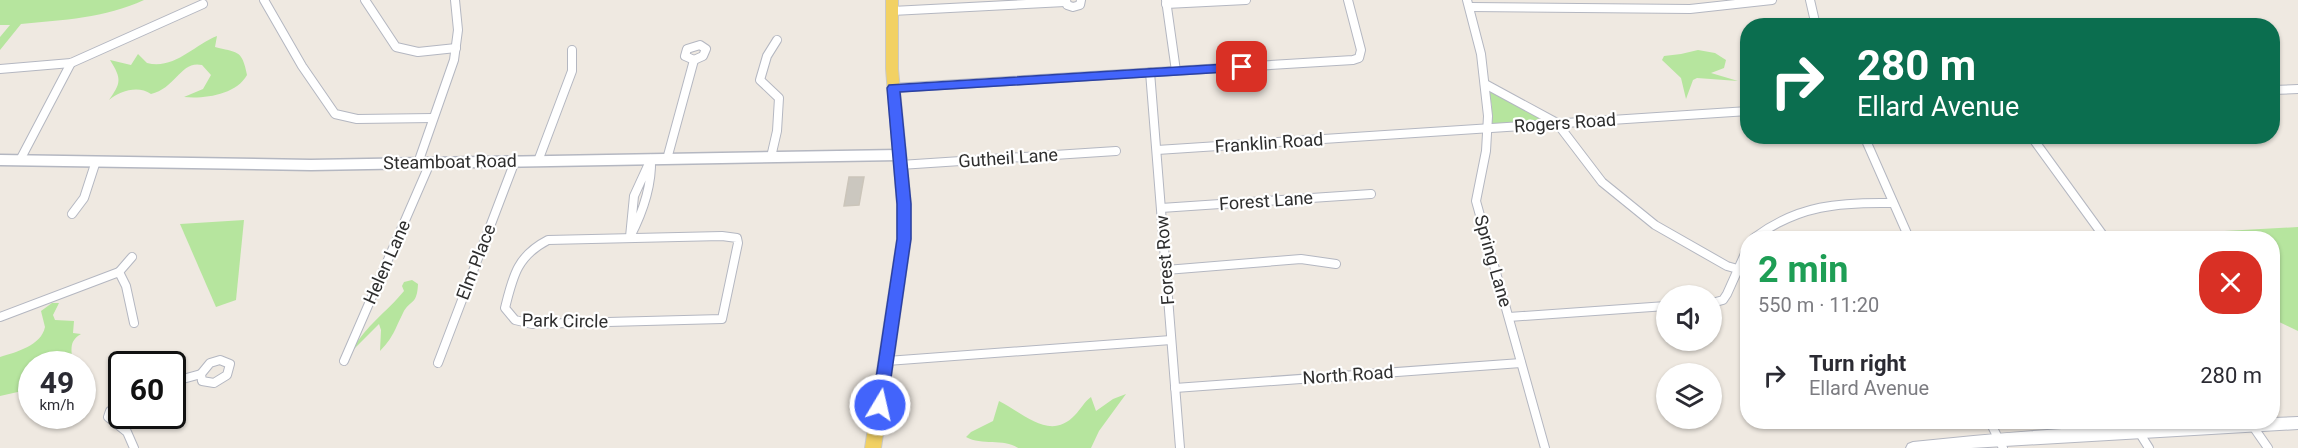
<!DOCTYPE html>
<meta charset="utf-8">
<style>
:root{--surface:#fff;--page:#f7f7f7;--text:#2b2b33;--muted:#7c7c81}
body{margin:0;font-family:Roboto,sans-serif;background:var(--page);color:var(--text);height:100vh;display:flex;flex-direction:column;font-size:22px;white-space:nowrap}
*{box-sizing:border-box;margin:0}
p{font-size:20px;color:var(--muted)}
.icon{flex:none;width:33px;height:33px;fill:none;stroke:currentColor;stroke-width:2;stroke-linecap:round;stroke-linejoin:round}
.map{position:relative;flex:1;overflow:hidden}
.drawer{position:absolute;left:1740px;top:231px;width:540px;height:198px;display:flex;flex-direction:column;background:var(--surface);border-radius:24px;box-shadow:0 2px 4px #0004}
.drawer>*{flex:none}
.banner{position:absolute;left:1740px;top:18px;width:540px;height:126px;border-radius:24px;box-shadow:0 2px 4px #0004;background:#0b6e4f;color:#fff;overflow:hidden}
.controls{position:absolute;left:1656px;top:285px;display:grid;gap:12px}
.controls a{display:grid;place-items:center;width:66px;height:66px;border-radius:50%;background:var(--surface);box-shadow:0 2px 4px #0004;font-size:30px}
.speed{position:absolute;left:18px;top:351px;display:flex;gap:12px;font-size:30px;font-weight:700;text-align:center}
.speed>*{display:grid;place-content:center;width:78px;height:78px;border-radius:50%;background:var(--surface);box-shadow:0 2px 4px #0004;line-height:1}
.speed small{font-size:15px;font-weight:400}
.speed .limit{border:3px solid #111;border-radius:9px;background:#fff;color:#111}
.pin{position:absolute;display:grid;place-items:center;width:51px;height:51px;color:#fff;margin:-26px;border-radius:12px;box-shadow:0 3px 9px #0006}
.me{position:absolute;width:66px;margin:-33px;rotate:9deg;stroke-linejoin:round;filter:drop-shadow(0 0 4px #0008)}
.turn{display:flex;align-items:center;gap:21px;height:126px;padding:0 18px;font-size:27px}
.turn .icon{width:78px;height:78px;stroke-width:2.5}
.turn b{display:block;font-size:42px;line-height:51px}
.round{display:grid;place-items:center;flex:none;width:63px;height:63px;border-radius:24px;background:var(--page)}
.summary{display:flex;align-items:center;justify-content:space-between;height:102px;padding:0 18px}
h1{font-size:36px;font-weight:700;line-height:45px;color:#1e9e55}
ul{padding:0;list-style:none}
li{display:flex;align-items:center;gap:18px;height:84px;padding:0 18px}
li div{flex:1}
li b{display:block;font-size:22px}
li em{font-style:normal}
.map>svg:first-child{display:block}
</style>
<div class="map">
<svg width="2298" height="448" viewBox="0 0 2298 448">
<rect width="100%" height="100%" fill="#efe9e1"/>
<g fill="#b6e59e">
<path d="M0,0h144c-39,18 -81,20 -123,24l-21,26v-13l10,-12h-10z"/>
<path d="M217,36l-2,11c21,6 27,1 32,28 -11,20 -43,24 -63,22l19,-8 8,-14 -9,-10c-21,-5 -26,23 -51,29 -13,-9 -31,-3 -42,6 12,-17 13,-21 1,-40l21,5 7,-11 9,9c27,7 47,-18 70,-27z"/>
<path d="M1698,50l17,3 11,7 -2,8 -13,5 27,8 -41,-3 -4,2 -7,19 -5,-21 -19,-18 2,-4 17,-2z"/>
<path d="M1488,87l64,35 -63,4 3,-19z"/>
<path d="M244,220l-8,80 -20,7 -36,-83z"/>
<path d="M2298,227v104l-25,-12 -1,-81h-98l-4,-4z"/>
<path d="M412,280l6,4c-1,22 -8,15 -15,29 -8,16 -10,25 -23,38l1,-21 -2,-6 -27,27c13,-25 35,-39 52,-60l-2,-5 2,-4z"/>
<path d="M52,303h7l-6,12 2,5 19,1 -1,12 8,1c-14,8 -8,18 -9,30h-40l-1,25 -31,7v-39c16,-5 41,-11 45,-30l-4,-16z"/>
<path d="M1126,394l-27,37 -8,17h-73c-15,-10 -36,-2 -52,-11l5,-5 22,-11 6,-20c24,12 51,41 76,14 6,-6 9,-13 16,-18l5,14 17,-12z"/>
</g>
<path fill="#cbc7bf" stroke="#cbc5ba" stroke-width="1.5" d="M849,177h15l-5,28 -15,1z"/>
<g fill="none" stroke-linecap="round" stroke-linejoin="round">
<defs>
<g id="minor">
<path d="M264,0l38,66 33,48 22,5 76,-1"/>
<path d="M365,0l31,47 22,5 38,-4"/>
<path d="M1066,0l1,5 6,2 7,-2 1,-5"/>
<path d="M1166,0l10,71"/>
<path d="M1467,0l14,54 7,62 -2,35 -10,50 69,247"/>
<path d="M1810,0l6,26"/>
<path d="M1166,4l80,-4"/>
<path d="M1470,7l220,2 82,-9"/>
<path d="M892,11l173,-9"/>
<path d="M700,45l6,4 -3,7 -9,4 -9,-4 2,-7z"/>
<path d="M0,69l71,-6 132,-59"/>
<path d="M1150,72l30,376"/>
<path d="M1485,84l72,39 45,59 53,43 72,41 21,6"/>
<path d="M893,88l460,-28 6,-2 2,-8 -13,-50"/>
<path d="M2272,90l26,-1"/>
<path d="M1864,136l45,102"/>
<path d="M2031,136l74,102"/>
<path d="M1157,150l591,-39"/>
<path d="M771,157l6,-26 2,-33 -19,-18 7,-24 10,-16"/>
<path d="M651,159c1,28 -8,53 -21,78l4,-41z"/>
<path d="M667,159l27,-99"/>
<path d="M20,160l51,-97"/>
<path d="M538,161l34,-90v-21"/>
<path d="M418,163l36,-103 4,-30 -3,-30"/>
<path d="M900,165l216,-14"/>
<path d="M1161,208l210,-14"/>
<path d="M72,214l12,-16 12,-37"/>
<path d="M722,236l15,2 1,5 -16,76 -190,5 -17,-4 -10,-12c8,-32 12,-52 43,-68z"/>
<path d="M1754,238c44,-33 86,-36 139,-35"/>
<path d="M1166,270l135,-11 35,5"/>
<path d="M119,272l13,-15"/>
<path d="M1712,303l11,-3 4,-6 21,-47"/>
<path d="M0,317l119,-45 7,14 8,37"/>
<path d="M1509,317l157,-11"/>
<path d="M220,360l10,4 -3,11 -13,8 -12,-2 -1,-7 9,-11z"/>
<path d="M344,361l86,-198"/>
<path d="M887,361l284,-21"/>
<path d="M438,363l77,-202"/>
<path d="M172,382l29,-8"/>
<path d="M1175,388l346,-25"/>
<path d="M122,403l-12,8 -2,6 19,15 7,16"/>
<path d="M1990,422l13,26"/>
<path d="M2252,425l16,23"/>
<path d="M2139,432l10,16"/>
</g>
<path id="tertiary" d="M0,160l311,5 588,-10"/>
<path id="secondary" d="M2298,417v12l-327,19h-65l2,-4 5,-2c119,-13 240,-20 359,-20v-4z"/>
<path id="primary" d="M886,0h12v69l13,135v35l-30,209h-16l32,-209v-35l-11,-135z"/>
</defs>
<use href="#minor" stroke="#b4b7c1" stroke-width="10"/>
<use href="#tertiary" stroke="#b4b7c1" stroke-width="13"/>
<use href="#secondary" stroke="#b4b7c1" stroke-width="2"/>
<use href="#primary" stroke="#c9c9c9" stroke-width="2"/>
<use href="#minor" stroke="#fff" stroke-width="8"/>
<use href="#tertiary" stroke="#fff" stroke-width="10"/>
<use href="#secondary" fill="#fff" fill-rule="evenodd"/>
<use href="#primary" fill="#f2d163" fill-rule="evenodd"/>
</g>
<path fill="#4264fb" stroke="#2b41a3" stroke-width="1.5" d="M1242,63l6,4 -6,4 -342,21 11,112v35l-24,166 -2,5 -5,2 -6,-2 -2,-5 25,-166v-35l-10,-116 2,-3z"/>
<g text-anchor="middle" stroke-width="4.5" stroke-linejoin="round" paint-order="stroke">
<g font-size="18" fill="#2e2e2e" stroke="#fff">
<text transform="translate(1565 123) rotate(-4)" y="6">Rogers Road</text>
<text transform="translate(1269 143) rotate(-4)" y="6">Franklin Road</text>
<text transform="translate(1008 158) rotate(-4)" y="6">Gutheil Lane</text>
<text transform="translate(450 162) rotate(-1)" y="6">Steamboat Road</text>
<text transform="translate(1266 201) rotate(-4)" y="6">Forest Lane</text>
<text transform="translate(1165 260) rotate(-94)" y="6">Forest Row</text>
<text transform="translate(1493 261) rotate(74)" y="6">Spring Lane</text>
<text transform="translate(387 262) rotate(-66)" y="6">Helen Lane</text>
<text transform="translate(476 262) rotate(-69)" y="6">Elm Place</text>
<text transform="translate(565 321) rotate(1)" y="6">Park Circle</text>
<text transform="translate(1348 375) rotate(-4)" y="6">North Road</text>
</g>
</g>
</svg>
<div class="controls">
<a><svg class="icon" aria-label="sound" viewBox="0 0 24 24"><path d="M4 9h4l5-4v14l-5-4H4zM17 9q2 3 0 6"/></svg></a>
<a><svg class="icon" aria-label="layers" viewBox="0 0 24 24"><path d="M12 4l9 5-9 5-9-5zM3 14l9 5 9-5"/></svg></a>
</div>
<div class="speed"><div>49<small>km/h</small></div><div class="limit">60</div></div>
<div class="pin" style="left:1242px;top:67px;background:#d93025"><svg class="icon" aria-label="arrive" viewBox="0 0 24 24"><path d="M6 21V4h12l-3 4 3 4H6"/></svg></div>
<svg class="me" style="left:880px;top:405px" viewBox="-20 -20 40 40"><circle r="17" fill="#4264fb" stroke="#fff" stroke-width="3"/><path d="M0-11L8 9 0 5-8 9z" fill="#fff"/></svg>
<div class="banner">
<div class="turn"><svg class="icon" aria-label="right" viewBox="0 0 24 24"><path d="M7 20v-9h11M14 6l5 5-5 5"/></svg><div><b>280 m</b>Ellard Avenue</div></div>
</div>
<section class="drawer">
<div class="summary"><div><h1>2 min</h1><p>550 m · 11:20</p></div><a class="round" style="background:#d93025;color:#fff"><svg class="icon" aria-label="close" viewBox="0 0 24 24"><path d="M6 6l12 12M18 6L6 18"/></svg></a></div>
<ul>
<li><svg class="icon" aria-label="right" viewBox="0 0 24 24"><path d="M7 20v-9h11M14 6l5 5-5 5"/></svg><div><b>Turn right</b><p>Ellard Avenue</p></div><em>280 m</em></li>
</ul>
</section>
</div>
